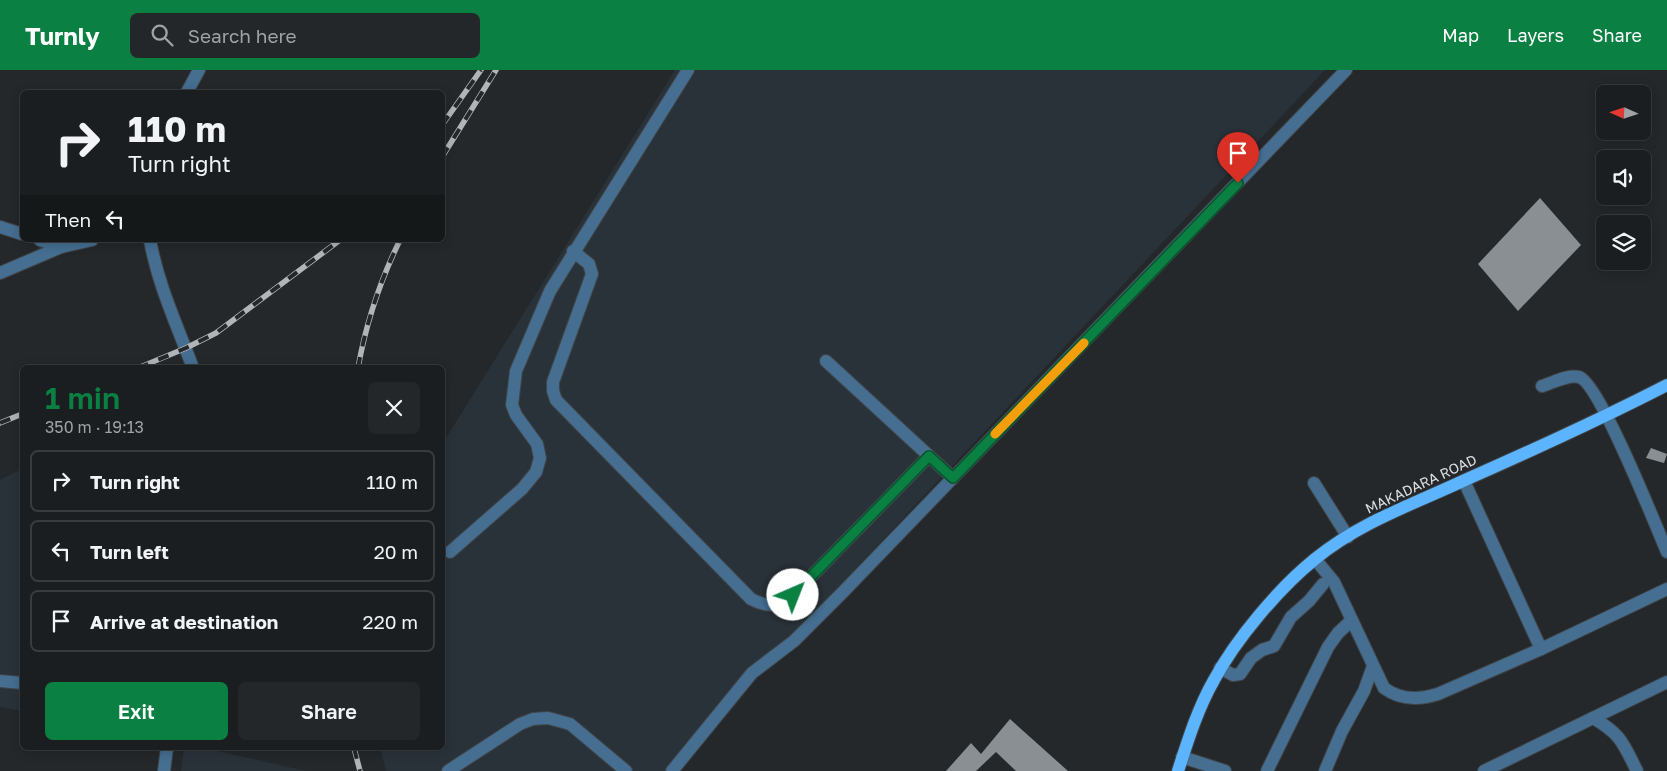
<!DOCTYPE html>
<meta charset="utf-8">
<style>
:root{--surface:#1b1e20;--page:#242729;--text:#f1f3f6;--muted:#a0a2a5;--line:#393c3e;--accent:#0b8043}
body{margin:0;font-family:"Golos Text",sans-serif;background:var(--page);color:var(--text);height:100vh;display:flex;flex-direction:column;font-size:19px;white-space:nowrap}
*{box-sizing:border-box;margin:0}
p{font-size:16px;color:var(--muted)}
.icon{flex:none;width:28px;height:28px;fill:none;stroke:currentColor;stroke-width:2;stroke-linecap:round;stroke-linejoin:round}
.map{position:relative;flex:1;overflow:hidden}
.sheet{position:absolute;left:20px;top:295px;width:425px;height:385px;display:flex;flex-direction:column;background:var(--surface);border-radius:8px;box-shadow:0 2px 12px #0003,0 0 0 1px var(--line)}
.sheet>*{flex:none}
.top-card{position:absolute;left:20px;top:20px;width:425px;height:152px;border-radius:8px;box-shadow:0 2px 12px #0003,0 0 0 1px var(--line);background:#1b1e20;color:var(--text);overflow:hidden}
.needle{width:32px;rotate:273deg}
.fabs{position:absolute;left:1596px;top:15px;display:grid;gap:10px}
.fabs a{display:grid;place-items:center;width:55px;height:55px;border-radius:8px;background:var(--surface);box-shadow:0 2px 12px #0003,0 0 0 1px var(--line);font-size:25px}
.pin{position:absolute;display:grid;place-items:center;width:42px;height:42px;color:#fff;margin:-51px -21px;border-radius:50% 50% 50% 0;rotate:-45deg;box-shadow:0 0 5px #0007}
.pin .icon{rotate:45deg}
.me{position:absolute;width:55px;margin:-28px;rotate:44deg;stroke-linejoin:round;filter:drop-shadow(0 0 4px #0008)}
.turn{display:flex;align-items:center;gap:18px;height:105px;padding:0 25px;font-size:22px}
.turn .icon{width:65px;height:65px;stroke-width:2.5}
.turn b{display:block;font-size:35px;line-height:42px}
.then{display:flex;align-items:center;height:48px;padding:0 25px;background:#0003;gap:10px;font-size:19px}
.round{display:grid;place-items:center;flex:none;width:52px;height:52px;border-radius:8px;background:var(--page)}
.summary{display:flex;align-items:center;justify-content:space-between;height:85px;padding:0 25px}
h1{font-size:30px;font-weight:600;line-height:38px;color:var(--accent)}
.primary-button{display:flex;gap:10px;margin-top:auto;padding:10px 25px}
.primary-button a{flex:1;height:58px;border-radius:8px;background:var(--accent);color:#fff;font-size:20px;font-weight:600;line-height:58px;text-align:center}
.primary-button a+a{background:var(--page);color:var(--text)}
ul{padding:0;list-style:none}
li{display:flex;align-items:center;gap:15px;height:62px;margin:0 10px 8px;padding:0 15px;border:2px solid var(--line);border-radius:8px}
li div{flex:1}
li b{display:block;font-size:19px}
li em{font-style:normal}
header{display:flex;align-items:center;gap:30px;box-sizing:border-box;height:70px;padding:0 25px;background:var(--accent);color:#fff}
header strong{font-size:24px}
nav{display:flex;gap:28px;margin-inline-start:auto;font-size:18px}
.search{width:350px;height:45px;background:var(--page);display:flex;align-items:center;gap:12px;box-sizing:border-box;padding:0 18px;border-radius:8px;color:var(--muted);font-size:19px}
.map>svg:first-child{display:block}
</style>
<header>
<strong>Turnly</strong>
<div class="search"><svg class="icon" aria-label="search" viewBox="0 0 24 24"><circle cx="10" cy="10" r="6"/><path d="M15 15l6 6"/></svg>Search here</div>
<nav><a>Map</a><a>Layers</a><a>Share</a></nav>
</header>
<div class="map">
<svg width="1667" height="701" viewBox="0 0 1667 701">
<rect width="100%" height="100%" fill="#24282b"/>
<g fill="#2a3239">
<path d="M675,0h650l-660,701h-279l-6,-23h62l1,-305z"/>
<path d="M22,399v242l-22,-4v-227z"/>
<path d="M184,678h20l102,23h-125z"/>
</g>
<g fill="#8a8f93">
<path d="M1540,128l41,47 -63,66 -40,-47z"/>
<path d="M1651,378l16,6 -3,9 -18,-5z"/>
<path d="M1010,649l58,52h-52l-20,-19 -20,19h-30l25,-28 10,11z"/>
</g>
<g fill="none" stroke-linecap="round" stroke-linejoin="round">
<defs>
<g id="minor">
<path d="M187,22l12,-22"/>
<path d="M0,157l22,7"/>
<path d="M40,170l21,7"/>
<path d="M150,170c8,45 27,85 43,128"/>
<path d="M573,181l16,13 3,10 -39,108v9l3,9 195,199c17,9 27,7 42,-4l136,-139"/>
<path d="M0,203l61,-26 31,-7"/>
<path d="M826,291l127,117"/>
<path d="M1542,316c10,-3 27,-12 37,-9 20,6 77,149 88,175"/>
<path d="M1464,411l77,168"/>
<path d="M1314,413l34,54"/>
<path d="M450,482l72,-63 14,-17 4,-14 -3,-14 -21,-29 -4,-10 4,-34 34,-80 138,-221"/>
<path d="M1315,489l19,23 50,106c16,12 35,12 54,6l103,-45 126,-60"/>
<path d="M1220,598l13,7 7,-1 11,-16 11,-8 12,-4 17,-29 18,-16 14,-17"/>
<path d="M0,611l22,2"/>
<path d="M1593,648c28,16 30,25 44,53"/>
<path d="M1182,687l43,14"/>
<path d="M164,701l3,-23"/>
<path d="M448,701l72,-47 13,-5 15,-1 22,6 56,47"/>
<path d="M672,701l80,-98 42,-32 49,-49 503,-522"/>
<path d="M1267,701l61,-124 10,-14 14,-13"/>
<path d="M1325,701l17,-40 22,-40 9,-25"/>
<path d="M1484,701l183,-89"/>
</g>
<path id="major" d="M1178,701c10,-31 20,-63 36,-91 22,-41 65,-92 101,-121 45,-37 99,-55 150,-79 68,-30 136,-61 202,-95"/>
</defs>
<use href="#minor" stroke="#414548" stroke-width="14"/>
<use href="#major" stroke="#414548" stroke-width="14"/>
<use href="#minor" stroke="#456e91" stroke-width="12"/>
<use href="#major" stroke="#5bb4fd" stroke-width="12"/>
<defs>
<g id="rail">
<path d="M442,55l39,-55"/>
<path d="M442,87l54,-87"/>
<path d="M138,298l48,-20 30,-15 124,-93"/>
<path d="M358,298c8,-45 22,-87 42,-128"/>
<path d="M0,353l22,-9"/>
<path d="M354,678l6,23"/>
</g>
</defs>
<use href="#rail" stroke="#b2b5b7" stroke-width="5.5"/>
<use href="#rail" stroke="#24282b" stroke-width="4" stroke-dasharray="11" stroke-linecap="butt"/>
</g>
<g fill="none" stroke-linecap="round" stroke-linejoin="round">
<defs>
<path id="route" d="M793,525l136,-139 24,22 285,-295"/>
</defs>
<use href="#route" stroke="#07532c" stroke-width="12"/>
<use href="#route" stroke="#0b8043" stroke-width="9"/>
<path stroke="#f59e0b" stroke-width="9" d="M995,364l89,-91"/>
</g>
<g text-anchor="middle" stroke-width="5" stroke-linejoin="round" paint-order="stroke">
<g font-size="14" fill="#dbdddf" stroke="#24282b">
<text transform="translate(1421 414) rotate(-25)" y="5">MAKADARA ROAD</text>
</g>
</g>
</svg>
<div class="fabs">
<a><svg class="needle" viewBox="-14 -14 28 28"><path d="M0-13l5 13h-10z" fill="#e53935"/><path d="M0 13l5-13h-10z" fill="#a0a2a5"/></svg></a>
<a><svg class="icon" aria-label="sound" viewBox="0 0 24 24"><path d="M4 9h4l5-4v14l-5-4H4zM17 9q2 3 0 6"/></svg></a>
<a><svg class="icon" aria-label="layers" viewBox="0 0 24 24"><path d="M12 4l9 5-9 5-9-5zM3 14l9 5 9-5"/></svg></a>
</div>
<div class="pin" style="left:1238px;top:113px;background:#d93025"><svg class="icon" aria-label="arrive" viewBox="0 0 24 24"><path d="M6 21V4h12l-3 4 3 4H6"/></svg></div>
<svg class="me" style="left:793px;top:525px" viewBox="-20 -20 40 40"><circle r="19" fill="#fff"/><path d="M0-13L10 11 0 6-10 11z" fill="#0b8043"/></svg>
<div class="top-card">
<div class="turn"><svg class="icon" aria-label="right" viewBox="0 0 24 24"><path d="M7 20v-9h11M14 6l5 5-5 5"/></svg><div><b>110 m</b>Turn right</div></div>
<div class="then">Then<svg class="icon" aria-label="left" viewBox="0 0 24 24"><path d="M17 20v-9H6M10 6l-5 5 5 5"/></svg></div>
</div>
<section class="sheet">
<div class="summary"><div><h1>1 min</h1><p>350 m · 19:13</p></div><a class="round"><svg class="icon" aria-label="close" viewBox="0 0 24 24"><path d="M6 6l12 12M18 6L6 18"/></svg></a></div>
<ul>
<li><svg class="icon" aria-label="right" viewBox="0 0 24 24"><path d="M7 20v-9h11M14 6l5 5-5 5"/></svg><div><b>Turn right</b></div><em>110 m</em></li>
<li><svg class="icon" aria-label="left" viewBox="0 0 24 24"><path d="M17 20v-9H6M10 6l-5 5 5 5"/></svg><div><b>Turn left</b></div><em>20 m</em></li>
<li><svg class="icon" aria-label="arrive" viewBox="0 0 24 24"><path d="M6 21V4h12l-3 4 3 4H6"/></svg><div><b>Arrive at destination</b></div><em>220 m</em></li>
</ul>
<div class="primary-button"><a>Exit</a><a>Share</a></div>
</section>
</div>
